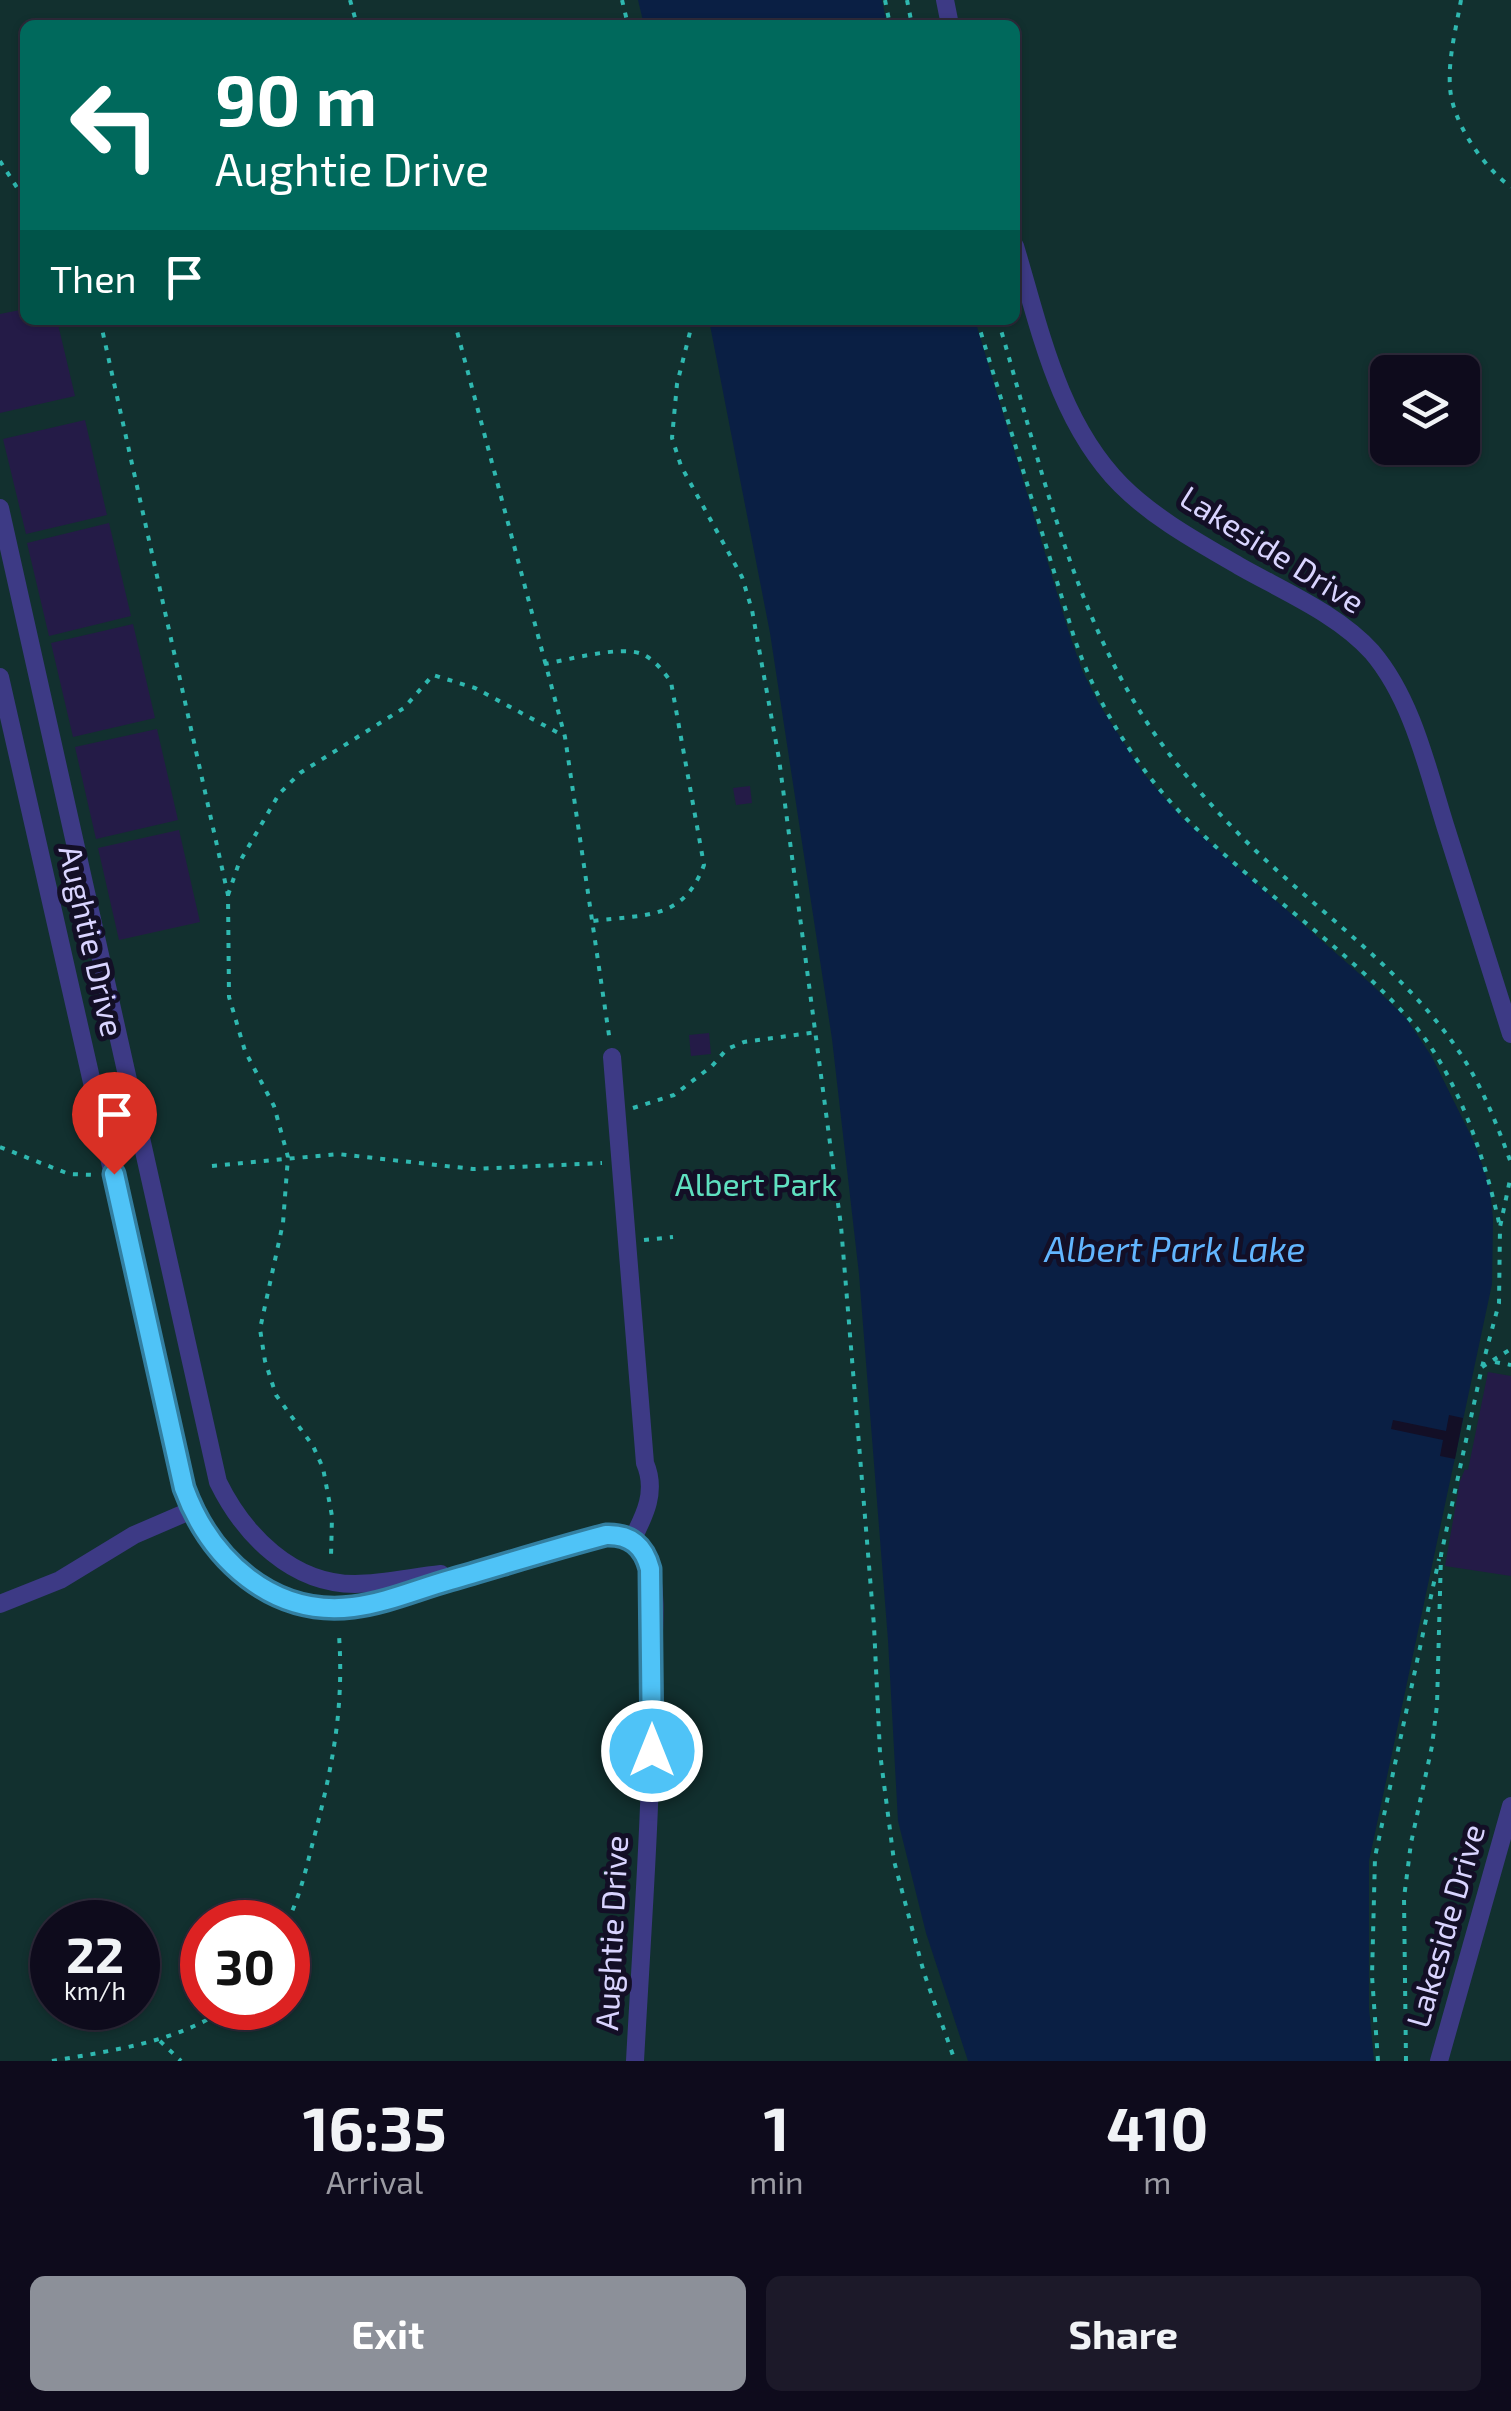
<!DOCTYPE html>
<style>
:root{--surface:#0e0b1c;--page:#1c1929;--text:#f1f3f6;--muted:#9b9ba3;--line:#2e2b3b;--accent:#8c9099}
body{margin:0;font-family:"Exo 2",sans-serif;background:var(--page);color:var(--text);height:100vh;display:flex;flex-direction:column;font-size:38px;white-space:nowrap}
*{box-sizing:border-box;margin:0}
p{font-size:32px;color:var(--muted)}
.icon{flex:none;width:55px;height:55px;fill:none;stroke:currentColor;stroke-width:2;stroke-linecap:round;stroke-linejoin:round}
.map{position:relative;height:2061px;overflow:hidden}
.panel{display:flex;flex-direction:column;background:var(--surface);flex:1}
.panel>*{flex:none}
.top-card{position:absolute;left:20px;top:20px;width:1000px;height:305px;border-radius:15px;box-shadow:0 2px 8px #0004,0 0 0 2px var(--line);background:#00695c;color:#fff;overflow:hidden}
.tools{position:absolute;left:1370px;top:355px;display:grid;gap:20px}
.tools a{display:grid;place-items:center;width:110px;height:110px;border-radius:15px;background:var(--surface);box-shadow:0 2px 8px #0004,0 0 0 2px var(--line);font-size:50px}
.speed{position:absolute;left:30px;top:1900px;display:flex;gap:20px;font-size:50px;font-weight:700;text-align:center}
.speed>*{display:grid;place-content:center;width:130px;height:130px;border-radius:50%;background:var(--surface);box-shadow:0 2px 8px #0004,0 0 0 2px var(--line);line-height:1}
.speed small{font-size:25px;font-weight:400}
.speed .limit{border:15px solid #d22;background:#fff;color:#111}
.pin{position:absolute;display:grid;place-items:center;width:85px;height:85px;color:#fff;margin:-102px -42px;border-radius:50% 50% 50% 0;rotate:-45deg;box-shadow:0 0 10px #0007}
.pin .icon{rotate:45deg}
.me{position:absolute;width:110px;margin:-55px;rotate:0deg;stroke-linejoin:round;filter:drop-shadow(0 0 8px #0008)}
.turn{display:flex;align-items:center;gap:35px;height:210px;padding:0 30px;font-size:45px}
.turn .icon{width:130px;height:130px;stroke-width:2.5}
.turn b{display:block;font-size:70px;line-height:85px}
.then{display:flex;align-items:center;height:95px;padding:0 30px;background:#0003;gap:20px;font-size:38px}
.eta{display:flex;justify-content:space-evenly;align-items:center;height:170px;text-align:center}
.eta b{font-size:60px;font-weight:700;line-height:70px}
.primary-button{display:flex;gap:20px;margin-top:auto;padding:20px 30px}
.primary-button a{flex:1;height:115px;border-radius:15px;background:var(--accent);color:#fff;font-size:40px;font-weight:700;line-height:115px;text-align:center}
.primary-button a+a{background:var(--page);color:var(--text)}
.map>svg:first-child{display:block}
</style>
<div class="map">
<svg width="1511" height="2061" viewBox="0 0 1511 2061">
<rect width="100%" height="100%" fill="#130f26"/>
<path fill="#12302f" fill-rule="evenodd" d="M0,0h1511v2061h-1511zM25,25h990v295h-990zM1388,372h74v76h-74zM52,1922h86v86h-86zM202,1922h86v86h-86z"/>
<g fill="#0a1f44">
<path d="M638,0h244l5,25h-243z"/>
<path d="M709,320h266l94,313 13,37 17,34 45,70 38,44 189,166 35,34 26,39 43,87 15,44 3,31 -1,65 -123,577v147l5,53h-406l-42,-128 -28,-112 -10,-181 -29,-366 -27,-235 -62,-406z"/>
</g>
<path fill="#130f26" d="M1449,1415l14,3 -8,41 -15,-3 3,-16 -52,-11 2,-9 53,11z"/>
<g fill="#241b47">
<path d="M25,309v11h32l18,76 -75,17v-99z"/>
<path d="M85,420l22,95 -81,19 -23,-95z"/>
<path d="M109,523l22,93 -82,20 -22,-93z"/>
<path d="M133,624l22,94 -82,19 -22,-94z"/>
<path d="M157,729l21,91 -82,19 -21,-92z"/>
<path d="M750,786l2,17 -16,2 -3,-17z"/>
<path d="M179,830l21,92 -81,18 -21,-92z"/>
<path d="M709,1033l2,21 -20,2 -2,-21z"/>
<path d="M1488,1372l23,4v200l-66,-10 15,-85 5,-12 3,1z"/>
</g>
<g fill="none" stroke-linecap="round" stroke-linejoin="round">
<g stroke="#2fb8b0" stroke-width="4" stroke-dasharray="5 8" stroke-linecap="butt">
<path d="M350,0l7,25"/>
<path d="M622,0l6,25"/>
<path d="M885,0l5,25"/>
<path d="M907,0l5,25"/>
<path d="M1461,0c-5,28 -13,59 -11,87 2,35 33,80 61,100"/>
<path d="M0,161l25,39"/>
<path d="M100,320l128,575 1,102 16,54 29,55 14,51 -5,66 -23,106 5,32 11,34 37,51 10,22 9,48 -1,41"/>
<path d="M189,320l50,4 14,-4"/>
<path d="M454,320l111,417 45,305"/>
<path d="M693,320l-16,64 -5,54 9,28 61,111 10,33 27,149 62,467 33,400 6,127 14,108 30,112 31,88"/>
<path d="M977,320l97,317c25,74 69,142 127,196 67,64 147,117 209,187 48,54 75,139 90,207"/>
<path d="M998,320c44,147 77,311 172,435 26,34 55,66 86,96 67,64 146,119 200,196 25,36 40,75 55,116"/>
<path d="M544,664c24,-4 76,-19 98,-10 12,5 22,18 29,28l33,183c-21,56 -59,49 -111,56"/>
<path d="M228,895l11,-32 40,-69 21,-21 104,-65 29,-33 42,13 89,48"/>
<path d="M633,1108l41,-13 38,-29 15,-17 17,-7 73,-10"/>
<path d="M0,1147l69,27 26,1"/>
<path d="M212,1166l126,-12 135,15 129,-6"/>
<path d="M644,1240l29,-3"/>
<path d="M1495,1362l16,3"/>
<path d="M1482,1367l29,-18"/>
<path d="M287,1922c14,-27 20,-58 28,-88 18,-70 29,-127 24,-199"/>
<path d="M160,2041l21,20"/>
<path d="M52,2061c62,-11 122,-18 175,-53"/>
<path d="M1378,2061l-6,-85 3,-119 64,-298"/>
<path d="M1406,2061l-2,-163 7,-55 21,-97 5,-41 4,-150 41,-188 17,-64 1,-76 11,-52"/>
</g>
<g stroke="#3d3a85" stroke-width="18">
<path d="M945,0l5,25"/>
<path d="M1015,246c25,83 43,175 106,239 34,34 77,57 118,81 44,25 99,48 133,86 40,47 55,115 73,173 22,70 44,140 66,209"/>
<path d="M0,508l218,974c26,53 74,102 137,102 28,0 58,-7 86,-10"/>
<path d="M0,677l184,811c26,71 88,129 169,119 33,-4 65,-18 97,-27 52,-15 103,-32 156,-45 18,-1 35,7 42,25 11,30 5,81 4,114 0,129 -10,258 -17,387"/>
<path d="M612,1057l33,406c12,28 0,52 -13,77"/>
<path d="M0,1604l60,-24 74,-45 58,-25"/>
<path d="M1439,2061l72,-255"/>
</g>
</g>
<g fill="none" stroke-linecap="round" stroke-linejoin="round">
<defs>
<path id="route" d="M114,1174l70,314c26,71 88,129 169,119 33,-4 65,-18 97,-27 52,-15 103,-31 156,-45 24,-1 38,11 44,34l2,182"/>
</defs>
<use href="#route" stroke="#337fa1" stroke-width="25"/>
<use href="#route" stroke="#4fc3f7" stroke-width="18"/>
</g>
<g text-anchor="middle" stroke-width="10" stroke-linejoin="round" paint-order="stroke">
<g font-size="32" fill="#d9d4ff" stroke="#130f26">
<text transform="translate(1272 550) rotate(32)" y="11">Lakeside Drive</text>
<text transform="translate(91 941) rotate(77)" y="11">Aughtie Drive</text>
<text transform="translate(1446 1926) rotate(-74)" y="11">Lakeside Drive</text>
<text transform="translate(612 1933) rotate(-87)" y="11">Aughtie Drive</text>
</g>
<g font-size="32" fill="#5fe0c0" stroke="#130f26">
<text x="756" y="1196">Albert Park</text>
</g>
<g font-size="35" font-style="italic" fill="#62b6ff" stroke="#130f26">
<text x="1175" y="1262">Albert Park Lake</text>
</g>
</g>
</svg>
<div class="tools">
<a><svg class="icon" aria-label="layers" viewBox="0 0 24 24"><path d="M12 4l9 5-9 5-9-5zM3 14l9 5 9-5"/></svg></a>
</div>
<div class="speed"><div>22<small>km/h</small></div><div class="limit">30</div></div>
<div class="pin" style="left:114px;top:1174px;background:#d93025"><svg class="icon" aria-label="arrive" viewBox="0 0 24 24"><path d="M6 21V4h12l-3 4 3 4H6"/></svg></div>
<svg class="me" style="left:652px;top:1751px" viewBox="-20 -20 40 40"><circle r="17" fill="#4fc3f7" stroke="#fff" stroke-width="3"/><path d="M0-11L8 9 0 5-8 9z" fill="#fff"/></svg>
<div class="top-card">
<div class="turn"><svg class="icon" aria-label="left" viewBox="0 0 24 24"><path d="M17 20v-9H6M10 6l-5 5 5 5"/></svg><div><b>90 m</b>Aughtie Drive</div></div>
<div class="then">Then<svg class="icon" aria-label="arrive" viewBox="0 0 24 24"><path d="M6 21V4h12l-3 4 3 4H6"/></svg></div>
</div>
</div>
<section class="panel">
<div class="eta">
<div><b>16:35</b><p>Arrival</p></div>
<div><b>1</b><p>min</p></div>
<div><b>410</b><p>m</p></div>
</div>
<div class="primary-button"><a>Exit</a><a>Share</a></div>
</section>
